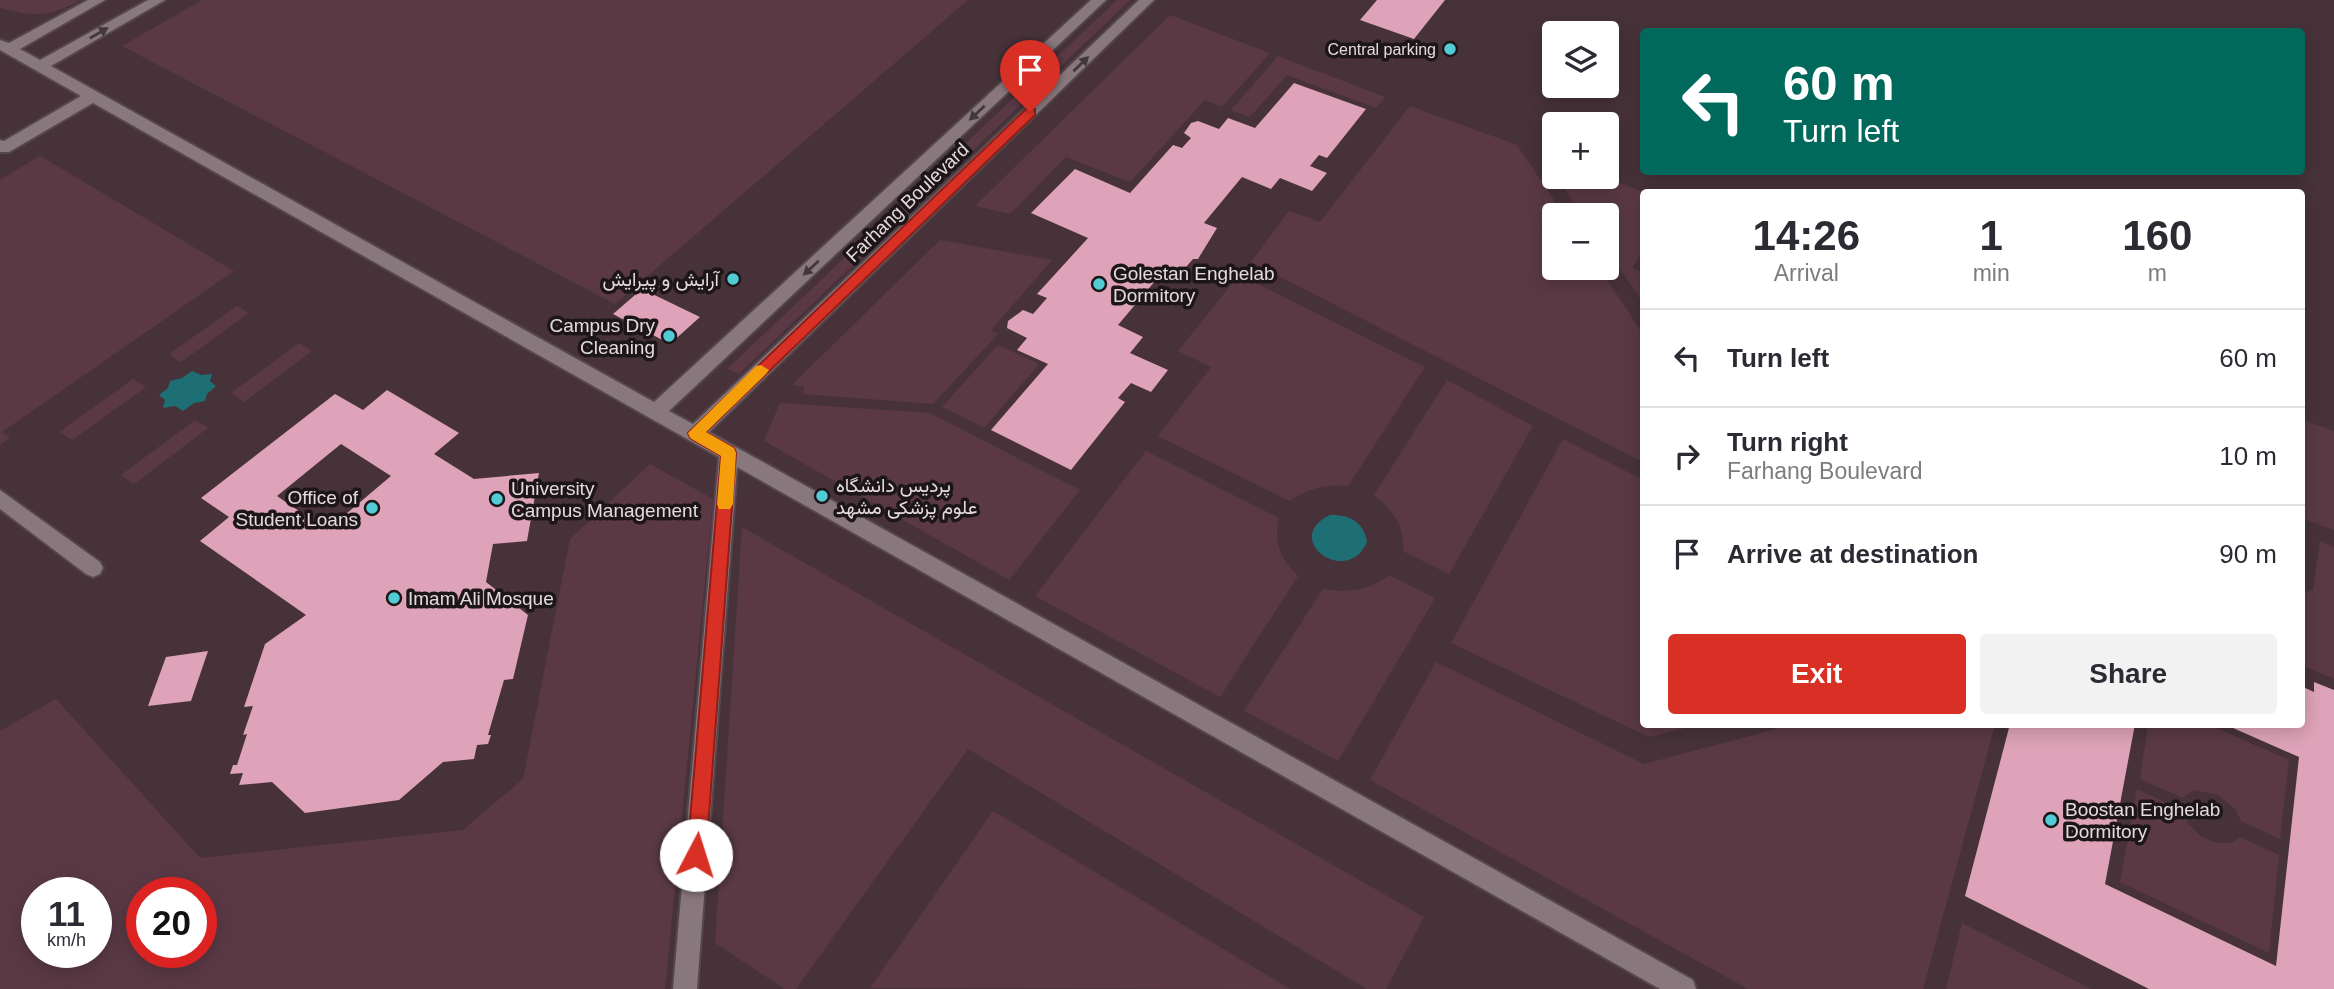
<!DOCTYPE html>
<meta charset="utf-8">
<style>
:root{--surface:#fff;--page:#f2f2f3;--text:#2b2b33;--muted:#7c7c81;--line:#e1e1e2;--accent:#d93025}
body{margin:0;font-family:Arial,Vazirmatn,sans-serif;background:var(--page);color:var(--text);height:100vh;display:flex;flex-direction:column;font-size:26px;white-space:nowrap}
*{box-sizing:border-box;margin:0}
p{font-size:23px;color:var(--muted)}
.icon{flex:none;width:38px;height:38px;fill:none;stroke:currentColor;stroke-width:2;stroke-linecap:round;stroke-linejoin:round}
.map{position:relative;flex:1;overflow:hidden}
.details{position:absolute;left:1640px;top:189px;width:665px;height:539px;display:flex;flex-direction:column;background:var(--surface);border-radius:7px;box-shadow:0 4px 18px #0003}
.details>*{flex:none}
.guide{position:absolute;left:1640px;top:28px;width:665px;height:147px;border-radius:7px;box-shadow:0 4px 18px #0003;background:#00695c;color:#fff;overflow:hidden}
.buttons{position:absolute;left:1542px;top:21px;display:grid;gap:14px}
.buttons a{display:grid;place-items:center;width:77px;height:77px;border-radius:7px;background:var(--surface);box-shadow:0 4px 18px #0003;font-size:35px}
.speed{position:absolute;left:21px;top:877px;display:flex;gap:14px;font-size:35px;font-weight:700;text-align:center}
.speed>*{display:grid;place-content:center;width:91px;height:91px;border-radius:50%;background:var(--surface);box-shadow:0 4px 18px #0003;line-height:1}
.speed small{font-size:18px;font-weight:400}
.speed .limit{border:10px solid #d22;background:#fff;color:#111}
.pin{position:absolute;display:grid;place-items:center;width:60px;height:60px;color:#fff;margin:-72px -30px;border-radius:50% 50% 50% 0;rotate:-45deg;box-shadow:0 0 7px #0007}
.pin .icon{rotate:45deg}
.me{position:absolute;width:77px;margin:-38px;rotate:5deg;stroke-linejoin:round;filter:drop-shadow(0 0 5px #0008)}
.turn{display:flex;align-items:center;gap:24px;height:147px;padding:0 28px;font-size:32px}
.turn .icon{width:91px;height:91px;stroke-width:2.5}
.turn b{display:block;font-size:49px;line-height:60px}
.eta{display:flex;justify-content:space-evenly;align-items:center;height:119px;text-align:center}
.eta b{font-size:42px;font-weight:800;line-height:49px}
.action{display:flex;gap:14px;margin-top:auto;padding:14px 28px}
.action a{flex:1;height:80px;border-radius:7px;background:var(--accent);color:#fff;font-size:28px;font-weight:800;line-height:80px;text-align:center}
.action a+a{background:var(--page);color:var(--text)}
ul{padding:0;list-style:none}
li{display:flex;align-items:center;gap:21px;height:98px;padding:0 28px;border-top:2px solid var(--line)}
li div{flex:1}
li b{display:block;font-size:26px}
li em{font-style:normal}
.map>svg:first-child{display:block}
</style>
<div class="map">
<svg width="2334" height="989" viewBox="0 0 2334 989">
<rect width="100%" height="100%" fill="#392b30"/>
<path fill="#47323a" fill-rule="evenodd" d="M0,0h2334v989h-2334zM1643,32h658v140h-658zM1554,33h52v53h-52zM1554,124h52v53h-52zM1643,192h658v532h-658zM1554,215h52v53h-52zM37,892h59v60h-59zM142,892h59v60h-59z"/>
<g fill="#5a3945" fill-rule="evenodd">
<path d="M0,0h81c-30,16 -44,17 -77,9l-4,-2z"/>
<path d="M202,0h766l-353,304 -493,-258z"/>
<path d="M1117,0h13l-391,374 -12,-5z"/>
<path d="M1170,15l100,38 -48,54 -17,-7 -75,82 -64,-25 -56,57 -35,-8z"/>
<path d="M1278,56l107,41 -9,11 -89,-33 -37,42 -19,-7z"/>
<path d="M1410,106l107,39 47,70h-10v53h45l44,66v128l-392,-200 38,-51 31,11z"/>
<path d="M40,156l194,115 -232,161 8,6 -10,7v-265z"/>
<path d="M1556,177h47l42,15 -2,58 -11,18 11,5v30l-36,-53 -1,-35h-24z"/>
<path d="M940,240l112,20 -61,70 7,4 -65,70 -130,-10 1,-7 -12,-2z"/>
<path d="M1239,275l186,92 -77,119c-23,-2 -39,2 -58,15l-132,-65 53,-69 -33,-16z"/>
<path d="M237,306l12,7 -68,49 -12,-8z"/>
<path d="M299,343l13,8 -68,51 -13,-9z"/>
<path d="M998,345l41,19 -55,64 -42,-21z"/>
<path d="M133,379l13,8 -74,53 -13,-8z"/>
<path d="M1447,380l86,46 -84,148 -46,-23c2,-25 -10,-41 -29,-56z"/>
<path d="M780,403l150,10 150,77 -71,90 -245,-139z"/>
<path d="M2301,419l33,12v99l-30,-11 -3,21z"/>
<path d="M195,420l13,8 -74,56 -13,-9z"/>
<path d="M1563,439l80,41v244l55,1 -49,12 -198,-94z"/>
<path d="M1146,451l133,67c-6,24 2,42 19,58l-78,121 -185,-101z"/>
<path d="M650,464l63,35 -48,490h-665v-258l56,-32 144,159 263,-28 60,-51 47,-240zM37,892h59v60h-59zM142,892h59v60h-59z"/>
<path d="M742,527l682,390 -38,72h-19l-399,-240 -172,240h-11l-70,-46z"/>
<path d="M2320,541l14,6v132l-33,-14v-71l12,-4z"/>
<path d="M1389,575l46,23 -97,163 -94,-50 79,-122c24,4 47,2 66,-14z"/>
<path d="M1436,662l208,102 146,-39h205l-72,264h-175l-378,-209z"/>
<path d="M2148,725h61l80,35 -9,79 -39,-18 -6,-12 -17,-14 -24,-5 -11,8 -43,-19z"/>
<path d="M2137,789l44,21 7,14 14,13 15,6h14l9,-6 39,18 -10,98 -149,-71z"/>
<path d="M993,811l297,178 -420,-1z"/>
<path d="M1962,923l129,66h-145z"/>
</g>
<g fill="#1d6f74">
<path d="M192,371l9,4 11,-1 -2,7 6,5 -9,8 -2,7 -11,2 -11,8 -8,-5 -12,2 2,-8 -6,-5 9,-7 2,-7 12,-3z"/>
<path d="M1330,515c19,-1 34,7 37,27 -20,46 -87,-3 -37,-27z"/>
</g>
<g fill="#dea3b8" fill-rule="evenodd">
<path d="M1377,0h68l-31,39 -54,-19z"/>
<path d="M1294,83l72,26 -39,49 -8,-3 -9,11 17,7 -15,18 -32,-13 -9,11 -29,-12 -38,46 13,5 -19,31h-5l-13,15 -14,-6 -48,57 25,12 -13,16 38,17 -17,22 -20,-9 -13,15 7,4 -54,68 -80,-40 57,-66 -31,-14 10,-12 -20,-10 1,-7 15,-11 10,4 14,-16 -10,-4 51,-56 -57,-25 44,-44 55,24 43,-48 9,3 9,-10 -7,-5 7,-10 7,-2 21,8 9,-11 27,10z"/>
<path d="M642,289l58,28 -30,27 -57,-30z"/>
<path d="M387,390l72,43 -25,21 40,25 65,-6 -12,68 -34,3 -7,38 42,33 -15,64 -9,1 -16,55h3l-3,9 -11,1 -3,14 -31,3 -44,38 -94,13 -33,-31 -33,3 4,-12 -13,1 3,-9h4l10,-31 -4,1 10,-29 -9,1 21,-63 41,-29 -106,-74 29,-24 -28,-19 134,-104 28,16zM341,444l50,32 -64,54 -50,-34z"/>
<path d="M208,651l-17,50 -43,5 18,-49z"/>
<path d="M2314,682l20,8v299h-185l-184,-93 45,-172h125l-30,160 171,82 23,-209 -75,-33h77v-38l13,6z"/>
</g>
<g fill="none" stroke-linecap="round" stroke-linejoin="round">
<defs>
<g id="service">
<path d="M88,0h17l-85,49 20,11 108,-60h17l-114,66 603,336 437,-402h15l-437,411 24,13 446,-424h15l-445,432 984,548 3,9h-36l-923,-522 -40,522h-24l46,-532 -626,-354 -84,49h-9v-12l4,1 77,-45 -81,-46v-10l9,3z"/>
<path d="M0,490l100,72 3,6 -3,6 -7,3 -7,-3 -86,-65z"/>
</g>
</defs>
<use href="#service" stroke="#53474b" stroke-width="4"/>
<use href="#service" fill="#88777d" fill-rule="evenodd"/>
</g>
<defs><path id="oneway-solid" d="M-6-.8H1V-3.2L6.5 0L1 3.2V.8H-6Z" transform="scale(1.75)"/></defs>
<g fill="#42383b">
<use href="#oneway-solid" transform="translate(99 33) rotate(-30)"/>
<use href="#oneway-solid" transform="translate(1081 64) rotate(-44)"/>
<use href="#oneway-solid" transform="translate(977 113) rotate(137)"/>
<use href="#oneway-solid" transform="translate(811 268) rotate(137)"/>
</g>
<path fill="#d93025" stroke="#8d1f18" stroke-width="2" d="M1030,108l5,1v6l-329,317 28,16 2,5 -30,402 -3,6 -7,3 -7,-3 -2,-6 34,-399 -31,-18 -2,-5 338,-324z"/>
<path fill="#f59e0b" d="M761,365l8,5 -3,4 -60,58 28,16 2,5 -3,51 -3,5h-11l-2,-5 4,-48 -31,-18 -2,-5 68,-67z"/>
<g fill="#51ccd4" stroke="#1c1618" stroke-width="2.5">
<circle cx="1450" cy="49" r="7"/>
<circle cx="733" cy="279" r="7"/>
<circle cx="1099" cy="284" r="7"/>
<circle cx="669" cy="336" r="7"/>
<circle cx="822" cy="496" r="7"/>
<circle cx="497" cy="499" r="7"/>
<circle cx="372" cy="508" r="7"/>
<circle cx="394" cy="598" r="7"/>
<circle cx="2051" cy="820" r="7"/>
</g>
<g text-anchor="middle" stroke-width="7" stroke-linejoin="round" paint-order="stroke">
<g font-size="16" fill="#e4dadd" stroke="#1c1618" text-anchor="end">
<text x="1436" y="55">Central parking</text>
</g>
<g font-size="19" fill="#e4dadd" stroke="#1c1618">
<text transform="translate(907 202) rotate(-44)" y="7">Farhang Boulevard</text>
</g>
<g font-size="19" fill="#e4dadd" stroke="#1c1618" text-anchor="start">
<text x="1113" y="280">Golestan Enghelab<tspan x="1113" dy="22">Dormitory</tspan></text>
<text x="719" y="286" text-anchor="end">آرایش و پیرایش</text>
<text x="655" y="332" text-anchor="end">Campus Dry<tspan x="655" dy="22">Cleaning</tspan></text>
<text x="836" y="492">پردیس دانشگاه<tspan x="836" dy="22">علوم پزشکی مشهد</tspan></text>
<text x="511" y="495">University<tspan x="511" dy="22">Campus Management</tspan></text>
<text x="358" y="504" text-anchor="end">Office of<tspan x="358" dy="22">Student Loans</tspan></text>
<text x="408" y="605">Imam Ali Mosque</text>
<text x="2065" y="816">Boostan Enghelab<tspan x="2065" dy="22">Dormitory</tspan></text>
</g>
</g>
</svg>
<div class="buttons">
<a><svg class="icon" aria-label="layers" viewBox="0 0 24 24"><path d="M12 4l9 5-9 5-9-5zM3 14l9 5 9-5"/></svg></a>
<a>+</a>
<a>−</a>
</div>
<div class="speed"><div>11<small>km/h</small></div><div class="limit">20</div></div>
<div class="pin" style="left:1030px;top:112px;background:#d93025"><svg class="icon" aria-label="arrive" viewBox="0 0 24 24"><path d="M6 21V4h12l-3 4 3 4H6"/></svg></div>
<svg class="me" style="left:696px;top:855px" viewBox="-20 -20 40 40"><circle r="19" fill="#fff"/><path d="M0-13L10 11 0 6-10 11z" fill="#d93025"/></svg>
<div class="guide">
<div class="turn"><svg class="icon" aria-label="left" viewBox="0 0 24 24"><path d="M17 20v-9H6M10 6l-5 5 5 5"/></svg><div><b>60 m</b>Turn left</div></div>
</div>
<section class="details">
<div class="eta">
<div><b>14:26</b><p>Arrival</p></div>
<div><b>1</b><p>min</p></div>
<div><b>160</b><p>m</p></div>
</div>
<ul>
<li><svg class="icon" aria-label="left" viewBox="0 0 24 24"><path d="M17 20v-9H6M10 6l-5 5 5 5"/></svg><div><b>Turn left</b></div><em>60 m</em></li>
<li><svg class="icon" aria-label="right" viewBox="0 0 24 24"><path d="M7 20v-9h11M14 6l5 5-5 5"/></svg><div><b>Turn right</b><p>Farhang Boulevard</p></div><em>10 m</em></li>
<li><svg class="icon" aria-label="arrive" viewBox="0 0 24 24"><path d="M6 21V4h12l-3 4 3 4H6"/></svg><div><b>Arrive at destination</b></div><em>90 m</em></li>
</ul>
<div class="action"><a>Exit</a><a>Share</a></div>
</section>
</div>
